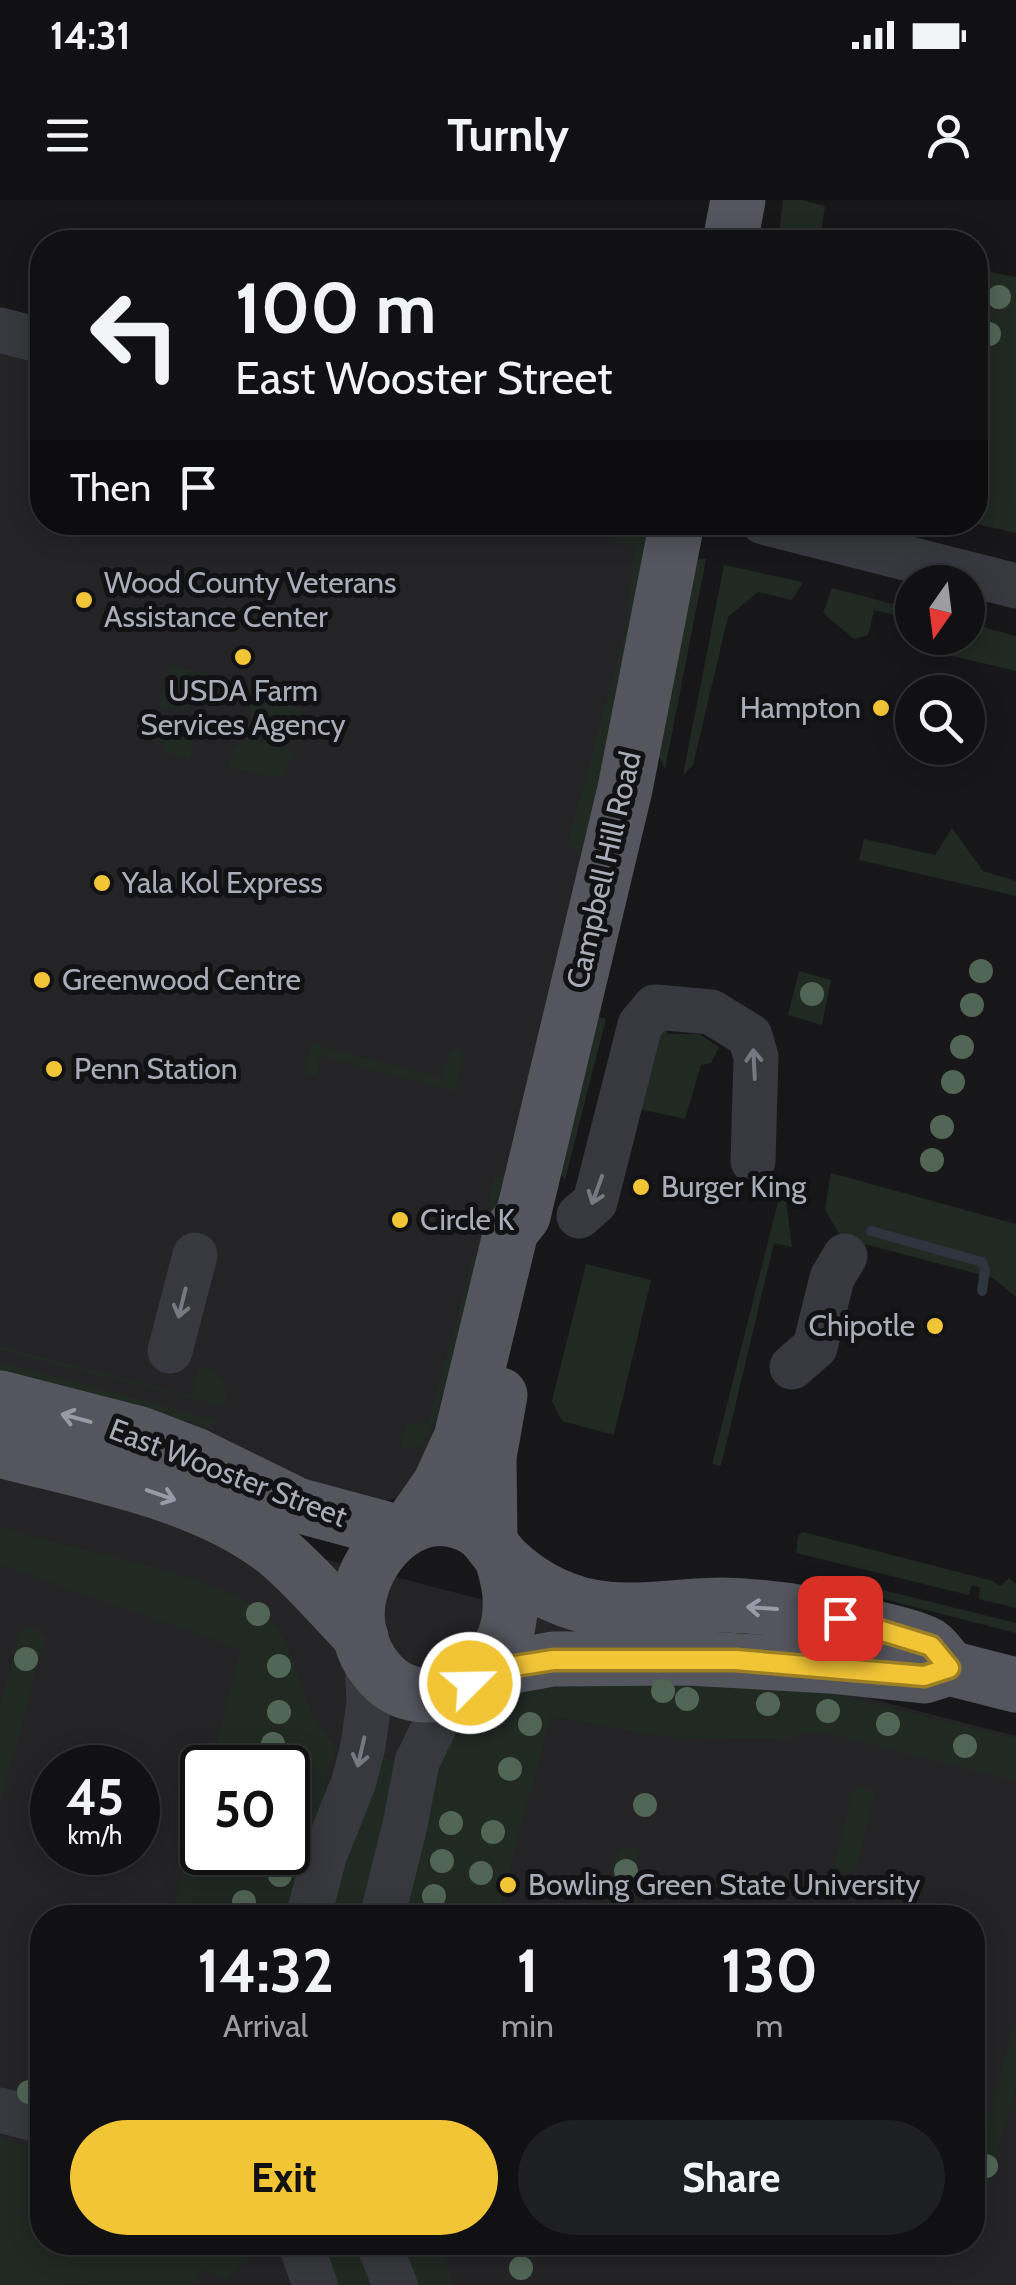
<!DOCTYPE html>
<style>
:root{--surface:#111113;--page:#1e1f21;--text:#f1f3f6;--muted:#9c9da0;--line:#303133;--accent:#f2c537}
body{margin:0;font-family:Cabin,sans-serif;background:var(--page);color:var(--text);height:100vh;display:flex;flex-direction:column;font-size:38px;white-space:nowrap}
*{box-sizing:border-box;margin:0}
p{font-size:32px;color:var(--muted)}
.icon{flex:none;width:55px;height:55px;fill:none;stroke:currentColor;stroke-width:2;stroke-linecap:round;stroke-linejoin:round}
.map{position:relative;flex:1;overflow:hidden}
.side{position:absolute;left:30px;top:1705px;width:955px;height:350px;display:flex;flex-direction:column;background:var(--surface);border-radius:40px;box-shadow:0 5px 25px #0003,0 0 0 2px var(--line)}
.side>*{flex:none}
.top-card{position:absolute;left:30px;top:30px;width:958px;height:305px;border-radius:40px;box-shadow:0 5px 25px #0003,0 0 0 2px var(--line);background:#111113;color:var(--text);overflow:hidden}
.needle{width:65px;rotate:194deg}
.controls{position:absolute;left:895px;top:365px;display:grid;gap:20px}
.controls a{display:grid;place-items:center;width:90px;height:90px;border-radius:50%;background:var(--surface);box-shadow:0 5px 25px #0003,0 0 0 2px var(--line);font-size:50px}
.speed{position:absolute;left:30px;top:1545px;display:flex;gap:20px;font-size:50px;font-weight:700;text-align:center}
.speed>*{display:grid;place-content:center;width:130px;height:130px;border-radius:50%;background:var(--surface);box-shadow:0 5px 25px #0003,0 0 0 2px var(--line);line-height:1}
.speed small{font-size:25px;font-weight:400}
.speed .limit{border:5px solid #111;border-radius:15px;background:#fff;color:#111}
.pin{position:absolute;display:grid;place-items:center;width:85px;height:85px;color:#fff;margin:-42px;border-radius:20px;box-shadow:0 5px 15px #0006}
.me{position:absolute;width:110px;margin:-55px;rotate:67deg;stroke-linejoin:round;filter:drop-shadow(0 0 8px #0008)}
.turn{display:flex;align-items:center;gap:35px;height:210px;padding:0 40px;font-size:45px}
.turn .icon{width:130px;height:130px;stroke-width:2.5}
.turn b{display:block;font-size:70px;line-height:85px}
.then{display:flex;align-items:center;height:95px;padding:0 40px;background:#0003;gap:20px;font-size:38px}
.eta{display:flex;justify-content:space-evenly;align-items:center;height:170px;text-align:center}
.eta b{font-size:60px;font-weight:800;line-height:70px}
.cta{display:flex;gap:20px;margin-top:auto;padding:20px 40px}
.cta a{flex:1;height:115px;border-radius:60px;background:var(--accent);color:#111;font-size:40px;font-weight:800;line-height:115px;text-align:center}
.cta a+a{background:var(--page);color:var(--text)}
.status{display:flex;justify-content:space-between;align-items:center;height:70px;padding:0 50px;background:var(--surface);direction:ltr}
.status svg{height:28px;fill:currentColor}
header{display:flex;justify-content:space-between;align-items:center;height:130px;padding:0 40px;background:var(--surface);font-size:45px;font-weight:800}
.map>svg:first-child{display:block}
</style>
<div class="status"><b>14:31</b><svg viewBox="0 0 49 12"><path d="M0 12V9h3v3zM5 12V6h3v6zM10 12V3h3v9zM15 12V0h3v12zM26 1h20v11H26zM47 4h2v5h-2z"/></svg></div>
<header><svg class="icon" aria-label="menu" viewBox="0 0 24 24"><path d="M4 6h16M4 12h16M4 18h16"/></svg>Turnly<svg class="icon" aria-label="person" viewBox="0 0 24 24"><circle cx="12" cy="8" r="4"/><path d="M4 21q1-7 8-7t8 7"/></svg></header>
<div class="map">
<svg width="1016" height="2085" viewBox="0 0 1016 2085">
<rect width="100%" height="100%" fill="#171719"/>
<g fill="#242326" fill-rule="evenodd">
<path d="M0,130l42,11v181l635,1 -231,917 -48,58 -34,7 -364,-110z"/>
<path d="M0,1276l1016,260v549h-1016zM52,1568h86v84h-86zM202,1568h86v84h-86zM42,1718h930v324h-930z"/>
</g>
<g fill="#212923">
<path d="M783,0h19l23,6 -5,33 18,3h-60z"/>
<path d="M975,69l41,8v256l-43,-10z"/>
<path d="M613,325l41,10 -69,314h-19l60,-221 8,-80 -27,-9z"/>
<path d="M686,358l20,1 -41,210 -15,-33z"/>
<path d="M724,365l79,17 -11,18 -34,-8 -30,25 -35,148 -10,10z"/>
<path d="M832,388l80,21v10l-38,-9 -6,25 -14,4 -31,-26z"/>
<path d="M968,423l48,13v35l-89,-21 3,-12h38z"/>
<path d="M168,466l38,7 3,13 -14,9 -9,16 -27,-4z"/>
<path d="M258,496l45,13 -7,34 -45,-12 -1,-27z"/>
<path d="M156,516l29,8 8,18 -4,17 -25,-7v-9l-13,-3z"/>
<path d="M248,537l46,14 -12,27 -55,-10 6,-17z"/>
<path d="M952,628l31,43 33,10v15l-157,-36 5,-21 71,16z"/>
<path d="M799,771l32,9 -9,45 -34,-10z"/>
<path d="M591,815l15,4 -41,161 -12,-13z"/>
<path d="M662,821l6,13h31l20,13 -8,16 -10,2 -16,54 -55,-12z"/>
<path d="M311,843l129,35 10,-25 8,-7 6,8 -8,37 -136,-35 -4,20 -12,-2z"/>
<path d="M831,973l185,51v73l-23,-19 -151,-40 -17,-28z"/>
<path d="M505,976l-70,245 -11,21 -11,7 -13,-3 7,-23h21l67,-246z"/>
<path d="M780,994l6,7 6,46 -18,-4 -53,223 -9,-2z"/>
<path d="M586,1064l65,16 -37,155 -52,-14 -10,-20z"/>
<path d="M0,1146l191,50 7,-30c21,5 34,19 27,41l-225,-57z"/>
<path d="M0,1162l219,59 -9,6 -210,-54z"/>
<path d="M0,1327c62,20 228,48 269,91 35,38 28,93 67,127l-44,172h-121l31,-121v56h86v-84l-78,-1 30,-118 -240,-84z"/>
<path d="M803,1332l190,49 7,5 9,-8 7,6v24l-37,-9 1,-12 -9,-1 -2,9 -173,-42 2,-17z"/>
<path d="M826,1376l190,47v10l-187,-48z"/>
<path d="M28,1427l10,2 7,10 -45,167v-100l20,-73z"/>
<path d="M544,1479l264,8 208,51v43l-190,-48 -22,-1 -13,7 -129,-2 -111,-21 -54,201 -98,1 46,-177 39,-44z"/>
<path d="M371,1554l34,9 -40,154 -43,1z"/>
<path d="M857,1587l17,3 1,6 -19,74 -7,4 -12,-3 -3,-6 18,-73z"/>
<path d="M625,1646l15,4 -17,67h-22l17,-65z"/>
<path d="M1016,1817v69l-28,102 -15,-4v-11z"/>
<path d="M0,1939l42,9v94l222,1 -39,37 -22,-11 -11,16h-192z"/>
<path d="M319,2043h42l17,42h-46z"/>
<path d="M394,2043h50l1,16 9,26h-39z"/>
</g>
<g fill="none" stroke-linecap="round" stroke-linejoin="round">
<path stroke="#2d353e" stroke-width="10" d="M871,1031l111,31 3,7 -3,22"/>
<g stroke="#38393e" stroke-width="45">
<path d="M0,130l42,11"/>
<path d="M763,322l253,64"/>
<path d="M579,1016l16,-14 45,-177 15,-18 56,5 39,24 6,21 -3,104"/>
<path d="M170,1151l25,-96"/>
<path d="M792,1167l23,-20 17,-69 13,-22"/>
<path d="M308,1718l16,-61 30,-76 9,-35 6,-43 -2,-48"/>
<path d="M382,1718l23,-93 12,-63 20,-41 21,-31"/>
<path d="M0,1910l42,11"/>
<path d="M300,2042l15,43"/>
<path d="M378,2042l17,43"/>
</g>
<g stroke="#54555d" stroke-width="55">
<path d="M730,42l8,-42"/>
<path d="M0,1198l140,36 55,21 102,50 100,27"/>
<path d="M0,1250c90,24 206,43 280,104 29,25 54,55 81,83"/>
<path d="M412,1324l28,-40 21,-46 50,-207 12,-15 102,-427 52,-267"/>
<path d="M490,1341l-1,-84 11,-62"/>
<path d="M502,1359c7,22 11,43 6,67 -14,57 -90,98 -132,43 -16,-19 -22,-48 -17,-72 10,-51 63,-101 117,-68 13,8 19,23 30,33 27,26 64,44 101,47 38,4 76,-4 114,-4 54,1 106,10 158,24 15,4 36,8 50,16 8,5 14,16 20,23"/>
<path d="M484,1471l69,-12 135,-1 142,8 94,10 25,-8 67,17"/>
</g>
</g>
<g fill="#516555">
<circle cx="999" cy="97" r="12"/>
<circle cx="989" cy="134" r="12"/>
<circle cx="981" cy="771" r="12"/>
<circle cx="812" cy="794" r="12"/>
<circle cx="972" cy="805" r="12"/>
<circle cx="962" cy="847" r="12"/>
<circle cx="953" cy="882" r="12"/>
<circle cx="942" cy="927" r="12"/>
<circle cx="932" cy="960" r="12"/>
<circle cx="258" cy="1414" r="12"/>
<circle cx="26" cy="1459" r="12"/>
<circle cx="279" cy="1466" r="12"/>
<circle cx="663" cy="1491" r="12"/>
<circle cx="687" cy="1499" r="12"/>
<circle cx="768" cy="1504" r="12"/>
<circle cx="828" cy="1511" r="12"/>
<circle cx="279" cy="1512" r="12"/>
<circle cx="530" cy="1524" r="12"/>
<circle cx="888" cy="1524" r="12"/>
<circle cx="273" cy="1544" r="12"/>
<circle cx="965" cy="1546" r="12"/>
<circle cx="510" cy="1569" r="12"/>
<circle cx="645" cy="1605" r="12"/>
<circle cx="451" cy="1623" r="12"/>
<circle cx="493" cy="1632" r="12"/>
<circle cx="442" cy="1661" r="12"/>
<circle cx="626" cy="1671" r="12"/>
<circle cx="481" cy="1673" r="12"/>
<circle cx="280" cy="1675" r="12"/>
<circle cx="434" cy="1696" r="12"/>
<circle cx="244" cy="1702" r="12"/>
<circle cx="29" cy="1892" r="12"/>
<circle cx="986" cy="1966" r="12"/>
<circle cx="521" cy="2068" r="12"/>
</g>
<defs><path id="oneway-shaft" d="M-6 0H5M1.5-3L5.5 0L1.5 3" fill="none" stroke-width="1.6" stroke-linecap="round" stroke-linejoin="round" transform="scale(2.5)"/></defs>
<g stroke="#767982">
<use href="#oneway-shaft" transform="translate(754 864) rotate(-93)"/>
<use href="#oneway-shaft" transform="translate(597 990) rotate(110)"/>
<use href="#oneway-shaft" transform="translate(182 1103) rotate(104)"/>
<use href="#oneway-shaft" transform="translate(361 1552) rotate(103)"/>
</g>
<g stroke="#989ba7">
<use href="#oneway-shaft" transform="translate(76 1218) rotate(-165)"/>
<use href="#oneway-shaft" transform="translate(161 1295) rotate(19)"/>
<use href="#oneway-shaft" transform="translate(762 1408) rotate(-176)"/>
</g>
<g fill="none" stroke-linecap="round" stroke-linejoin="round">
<defs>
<path id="route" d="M470,1483l14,-12 69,-11h183l188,16 25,-8 -18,-22 -91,-28"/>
</defs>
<use href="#route" stroke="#9d8024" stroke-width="25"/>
<use href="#route" stroke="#f2c537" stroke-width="18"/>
</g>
<g fill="#f2c537" stroke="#121214" stroke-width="4">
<circle cx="84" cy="400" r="10"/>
<circle cx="243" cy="457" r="10"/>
<circle cx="881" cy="508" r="10"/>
<circle cx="102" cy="683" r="10"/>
<circle cx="42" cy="780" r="10"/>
<circle cx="54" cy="869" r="10"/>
<circle cx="641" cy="987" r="10"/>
<circle cx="400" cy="1020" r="10"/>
<circle cx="935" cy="1126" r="10"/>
<circle cx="508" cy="1685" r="10"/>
</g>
<g text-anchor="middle" stroke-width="10" stroke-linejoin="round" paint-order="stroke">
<g font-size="30" fill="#a9adb9" stroke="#121214" text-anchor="start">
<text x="104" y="393">Wood County Veterans<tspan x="104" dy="34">Assistance Center</tspan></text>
<text x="243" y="501" text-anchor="middle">USDA Farm<tspan x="243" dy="34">Services Agency</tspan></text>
<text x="861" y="518" text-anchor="end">Hampton</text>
<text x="122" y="693">Yala Kol Express</text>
<text x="62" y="790">Greenwood Centre</text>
<text x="74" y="879">Penn Station</text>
<text x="661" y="997">Burger King</text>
<text x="420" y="1030">Circle K</text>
<text x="915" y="1136" text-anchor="end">Chipotle</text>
<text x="528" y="1695">Bowling Green State University</text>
</g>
<g font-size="30" fill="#a9adb9" stroke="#121214">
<text transform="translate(604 670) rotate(-77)" y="10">Campbell Hill Road</text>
<text transform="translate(228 1273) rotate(21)" y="10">East Wooster Street</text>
</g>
</g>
</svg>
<div class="controls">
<a><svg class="needle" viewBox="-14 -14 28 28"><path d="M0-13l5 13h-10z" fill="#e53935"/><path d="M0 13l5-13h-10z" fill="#9c9da0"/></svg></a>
<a><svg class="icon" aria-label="search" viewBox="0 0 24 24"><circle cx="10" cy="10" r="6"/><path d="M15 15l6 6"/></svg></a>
</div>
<div class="speed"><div>45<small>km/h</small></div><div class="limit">50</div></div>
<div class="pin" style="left:840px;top:1418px;background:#d93025"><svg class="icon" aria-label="arrive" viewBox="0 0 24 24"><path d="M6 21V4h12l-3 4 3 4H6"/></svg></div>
<svg class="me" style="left:470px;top:1483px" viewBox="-20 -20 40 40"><circle r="17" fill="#f2c537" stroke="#fff" stroke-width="3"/><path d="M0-11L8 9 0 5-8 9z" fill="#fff"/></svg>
<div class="top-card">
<div class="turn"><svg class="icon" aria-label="left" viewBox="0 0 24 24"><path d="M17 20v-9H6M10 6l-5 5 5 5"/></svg><div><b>100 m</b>East Wooster Street</div></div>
<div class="then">Then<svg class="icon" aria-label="arrive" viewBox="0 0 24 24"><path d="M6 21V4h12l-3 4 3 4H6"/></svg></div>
</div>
<section class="side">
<div class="eta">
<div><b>14:32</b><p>Arrival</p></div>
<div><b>1</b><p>min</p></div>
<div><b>130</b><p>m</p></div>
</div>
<div class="cta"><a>Exit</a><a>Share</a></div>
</section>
</div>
